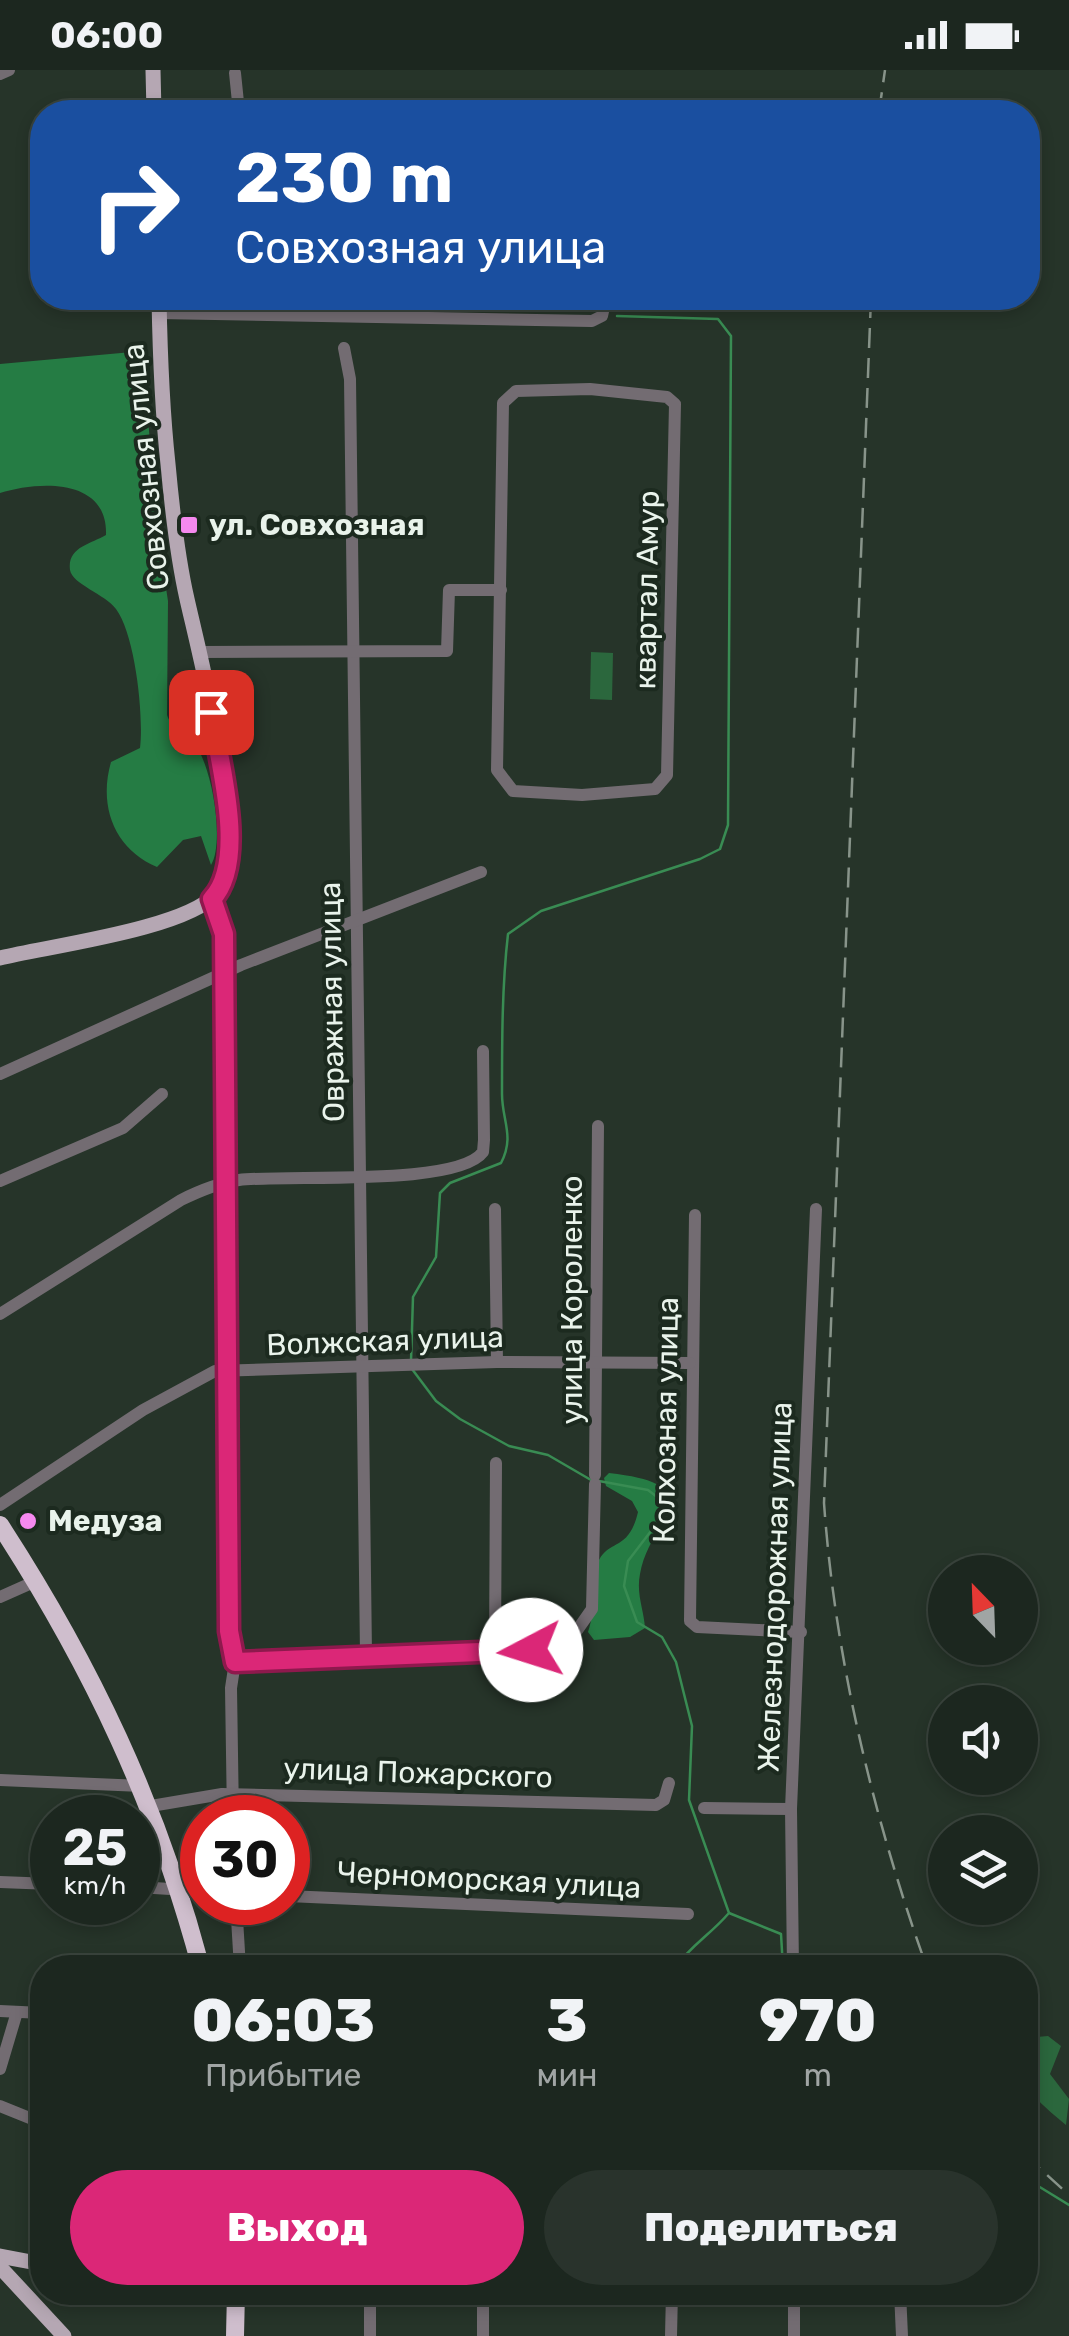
<!DOCTYPE html>
<html lang="ru">
<meta charset="utf-8">
<style>
:root{--surface:#1c271f;--page:#29332c;--text:#f1f3f6;--muted:#a0a5a4;--line:#3a443d;--accent:#db2777}
body{margin:0;font-family:Rubik,sans-serif;background:var(--page);color:var(--text);height:100vh;display:flex;flex-direction:column;font-size:38px;white-space:nowrap}
*{box-sizing:border-box;margin:0}
p{font-size:32px;color:var(--muted)}
.icon{flex:none;width:55px;height:55px;fill:none;stroke:currentColor;stroke-width:2;stroke-linecap:round;stroke-linejoin:round}
.map{position:relative;flex:1;overflow:hidden}
.panel{position:absolute;left:30px;top:1885px;width:1008px;height:350px;display:flex;flex-direction:column;background:var(--surface);border-radius:40px;box-shadow:0 5px 15px #0003,0 0 0 2px var(--line)}
.panel>*{flex:none}
.top-card{position:absolute;left:30px;top:30px;width:1010px;height:210px;border-radius:40px;box-shadow:0 5px 15px #0003,0 0 0 2px var(--line);background:#1a4fa0;color:#fff;overflow:hidden}
.needle{width:65px;rotate:337deg}
.fabs{position:absolute;left:928px;top:1485px;display:grid;gap:20px}
.fabs a{display:grid;place-items:center;width:110px;height:110px;border-radius:50%;background:var(--surface);box-shadow:0 5px 15px #0003,0 0 0 2px var(--line);font-size:50px}
.speed{position:absolute;left:30px;top:1725px;display:flex;gap:20px;font-size:50px;font-weight:700;text-align:center}
.speed>*{display:grid;place-content:center;width:130px;height:130px;border-radius:50%;background:var(--surface);box-shadow:0 5px 15px #0003,0 0 0 2px var(--line);line-height:1}
.speed small{font-size:25px;font-weight:400}
.speed .limit{border:15px solid #d22;background:#fff;color:#111}
.pin{position:absolute;display:grid;place-items:center;width:85px;height:85px;color:#fff;margin:-42px;border-radius:20px;box-shadow:0 5px 15px #0006}
.me{position:absolute;width:110px;margin:-55px;rotate:265deg;stroke-linejoin:round;filter:drop-shadow(0 0 8px #0008)}
.turn{display:flex;align-items:center;gap:35px;height:210px;padding:0 40px;font-size:45px}
.turn .icon{width:130px;height:130px;stroke-width:2.5}
.turn b{display:block;font-size:70px;line-height:85px}
.eta{display:flex;justify-content:space-evenly;align-items:center;height:170px;text-align:center}
.eta b{font-size:60px;font-weight:800;line-height:70px}
.primary-button{display:flex;gap:20px;margin-top:auto;padding:20px 40px}
.primary-button a{flex:1;height:115px;border-radius:60px;background:var(--accent);color:#fff;font-size:40px;font-weight:800;line-height:115px;text-align:center}
.primary-button a+a{background:var(--page);color:var(--text)}
.status{display:flex;justify-content:space-between;align-items:center;height:70px;padding:0 50px;background:var(--surface);direction:ltr}
.status svg{height:28px;fill:currentColor}
.map>svg:first-child{display:block}
</style>
<div class="status"><b>06:00</b><svg viewBox="0 0 49 12"><path d="M0 12V9h3v3zM5 12V6h3v6zM10 12V3h3v9zM15 12V0h3v12zM26 1h20v11H26zM47 4h2v5h-2z"/></svg></div>
<div class="map">
<svg width="1069" height="2266" viewBox="0 0 1069 2266">
<rect width="100%" height="100%" fill="#263429"/>
<g fill="#2b673d">
<path d="M591,582l22,1 -1,47 -22,-1z"/>
<path d="M1048,1966l13,10 -11,28 19,25 -3,26c-41,-35 -41,-33 -41,-87z"/>
</g>
<g fill="#257c44">
<path d="M143,281l13,172 12,78 -1,114c5,15 17,17 27,28 18,22 31,99 17,122l-10,-29 -18,4 -26,27c-42,-18 -59,-60 -46,-105l29,-14c4,-32 -5,-114 -24,-139 -11,-15 -44,-25 -46,-39 -3,-23 21,-26 36,-35 2,-58 -68,-54 -106,-42v-129z"/>
<path d="M609,1403c107,12 40,47 31,101 -4,20 4,36 5,54l-15,9 -36,3 -6,-8c8,-21 4,-60 11,-72 11,-21 30,-9 39,-48l-6,-11 -26,-15 -2,-8z"/>
</g>
<g fill="none" stroke-linecap="round" stroke-linejoin="round">
<g stroke="#398c53" stroke-width="2.5">
<path d="M411,1291l2,-64 23,-40 4,-64 10,-10 51,-20c14,-27 1,-42 1,-69 0,-53 0,-108 6,-160l33,-23 159,-52 20,-10 8,-24 3,-489 -13,-17 -101,-3"/>
<path d="M412,1299l24,32 24,18 49,27 39,9 43,25"/>
<path d="M599,1411l49,9 13,10 3,14 -36,47 -4,25 13,36 25,15 14,25 16,64 -3,74 40,113 52,21 2,34"/>
<path d="M675,1898c15,-22 36,-34 53,-54"/>
<path d="M1025,2108l44,27"/>
</g>
<g stroke="#736c72" stroke-width="12">
<path d="M235,3l4,39"/>
<path d="M0,4l9,-4"/>
<path d="M346,228l1,16"/>
<path d="M159,243l433,8 10,-5 4,-18"/>
<path d="M344,278l6,31 16,1275"/>
<path d="M590,319l77,8 8,7 -8,371 -12,14 -73,6 -69,-4 -16,-21 6,-367 13,-12z"/>
<path d="M201,582l246,-1 2,-61h52"/>
<path d="M212,829l13,36 4,696 6,31 -4,26 2,130"/>
<path d="M0,1004l241,-109 240,-93"/>
<path d="M0,1111l123,-53 39,-34"/>
<path d="M495,1139l2,153"/>
<path d="M695,1145l-5,406 7,6 104,5"/>
<path d="M0,1244l181,-114c18,-9 37,-17 58,-20 48,-6 218,7 244,-28l1,-12 -1,-89"/>
<path d="M595,1405l3,-349"/>
<path d="M0,1435l143,-95 72,-39 282,-9 193,1"/>
<path d="M0,1527l36,-16"/>
<path d="M495,1584l1,-191"/>
<path d="M235,1592c110,-7 222,-3 331,-16l26,-37 3,-125"/>
<path d="M0,1710l142,6"/>
<path d="M151,1736l71,-12 434,11 8,-5 5,-17"/>
<path d="M704,1738l87,1"/>
<path d="M0,1812l52,2"/>
<path d="M138,1817l64,4"/>
<path d="M288,1826l400,18"/>
<path d="M236,1832l4,66"/>
<path d="M793,1898l-2,-159 25,-600"/>
<path d="M0,1941l42,2"/>
<path d="M0,1999l17,-57"/>
<path d="M0,2036l42,17"/>
<path d="M370,2222v44"/>
<path d="M900,2222l2,44"/>
<path d="M483,2266v-44"/>
<path d="M671,2266l1,-44"/>
<path d="M794,2266v-44"/>
</g>
<g stroke="#b5a7b3" stroke-width="15">
<path d="M153,0l1,42"/>
<path d="M0,888c49,-12 185,-29 216,-64 36,-40 -17,-241 -29,-295 -10,-44 -15,-91 -19,-135 -6,-55 -8,-111 -9,-166"/>
<path d="M0,2186l42,8"/>
<path d="M0,2197l64,69"/>
<path d="M214,2222l22,4"/>
</g>
<g stroke="#cfbecd" stroke-width="18">
<path d="M0,1455c91,140 158,281 201,443"/>
<path d="M235,2266l1,-44"/>
</g>
<g stroke="#88948a" stroke-width="2.5" stroke-dasharray="20 10" stroke-linecap="butt">
<path d="M879,42l6,-42"/>
<path d="M871,228l-47,1205c11,157 50,317 103,465"/>
<path d="M1025,2085l44,40"/>
</g>
</g>
<g fill="none" stroke-linecap="round" stroke-linejoin="round">
<defs>
<path id="route" d="M211,642c8,48 37,149 1,187l12,35 5,697 6,31 296,-12"/>
</defs>
<use href="#route" stroke="#8e194d" stroke-width="25"/>
<use href="#route" stroke="#db2777" stroke-width="18"/>
</g>
<g fill="#f589ef" stroke="#1c2a1f" stroke-width="4">
<rect x="179" y="445" width="20" height="20" rx="5"/>
<circle cx="28" cy="1451" r="10"/>
</g>
<g text-anchor="middle" stroke-width="8" stroke-linejoin="round" paint-order="stroke">
<g font-size="30" fill="#e9f3eb" stroke="#1c2a1f">
<text transform="translate(146 397) rotate(-96)" y="10">Совхозная улица</text>
<text transform="translate(647 520) rotate(-89)" y="10">квартал Амур</text>
<text transform="translate(332 932) rotate(-91)" y="10">Овражная улица</text>
<text transform="translate(572 1230) rotate(-90)" y="10">улица Короленко</text>
<text transform="translate(385 1271) rotate(-2)" y="10">Волжская улица</text>
<text transform="translate(666 1350) rotate(-89)" y="10">Колхозная улица</text>
<text transform="translate(775 1517) rotate(-88)" y="10">Железнодорожная улица</text>
<text transform="translate(418 1703) rotate(2)" y="10">улица Пожарского</text>
<text transform="translate(489 1810) rotate(3)" y="10">Черноморская улица</text>
</g>
<g font-size="30" font-weight="bold" fill="#e9f3eb" stroke="#1c2a1f" text-anchor="start">
<text x="209" y="465">ул. Совхозная</text>
<text x="48" y="1461">Медуза</text>
</g>
</g>
</svg>
<div class="fabs">
<a><svg class="needle" viewBox="-14 -14 28 28"><path d="M0-13l5 13h-10z" fill="#e53935"/><path d="M0 13l5-13h-10z" fill="#a0a5a4"/></svg></a>
<a><svg class="icon" aria-label="sound" viewBox="0 0 24 24"><path d="M4 9h4l5-4v14l-5-4H4zM17 9q2 3 0 6"/></svg></a>
<a><svg class="icon" aria-label="layers" viewBox="0 0 24 24"><path d="M12 4l9 5-9 5-9-5zM3 14l9 5 9-5"/></svg></a>
</div>
<div class="speed"><div>25<small>km/h</small></div><div class="limit">30</div></div>
<div class="pin" style="left:211px;top:642px;background:#d93025"><svg class="icon" aria-label="arrive" viewBox="0 0 24 24"><path d="M6 21V4h12l-3 4 3 4H6"/></svg></div>
<svg class="me" style="left:531px;top:1580px" viewBox="-20 -20 40 40"><circle r="19" fill="#fff"/><path d="M0-13L10 11 0 6-10 11z" fill="#db2777"/></svg>
<div class="top-card">
<div class="turn"><svg class="icon" aria-label="right" viewBox="0 0 24 24"><path d="M7 20v-9h11M14 6l5 5-5 5"/></svg><div><b>230 m</b>Совхозная улица</div></div>
</div>
<section class="panel">
<div class="eta">
<div><b>06:03</b><p>Прибытие</p></div>
<div><b>3</b><p>мин</p></div>
<div><b>970</b><p>m</p></div>
</div>
<div class="primary-button"><a>Выход</a><a>Поделиться</a></div>
</section>
</div>
